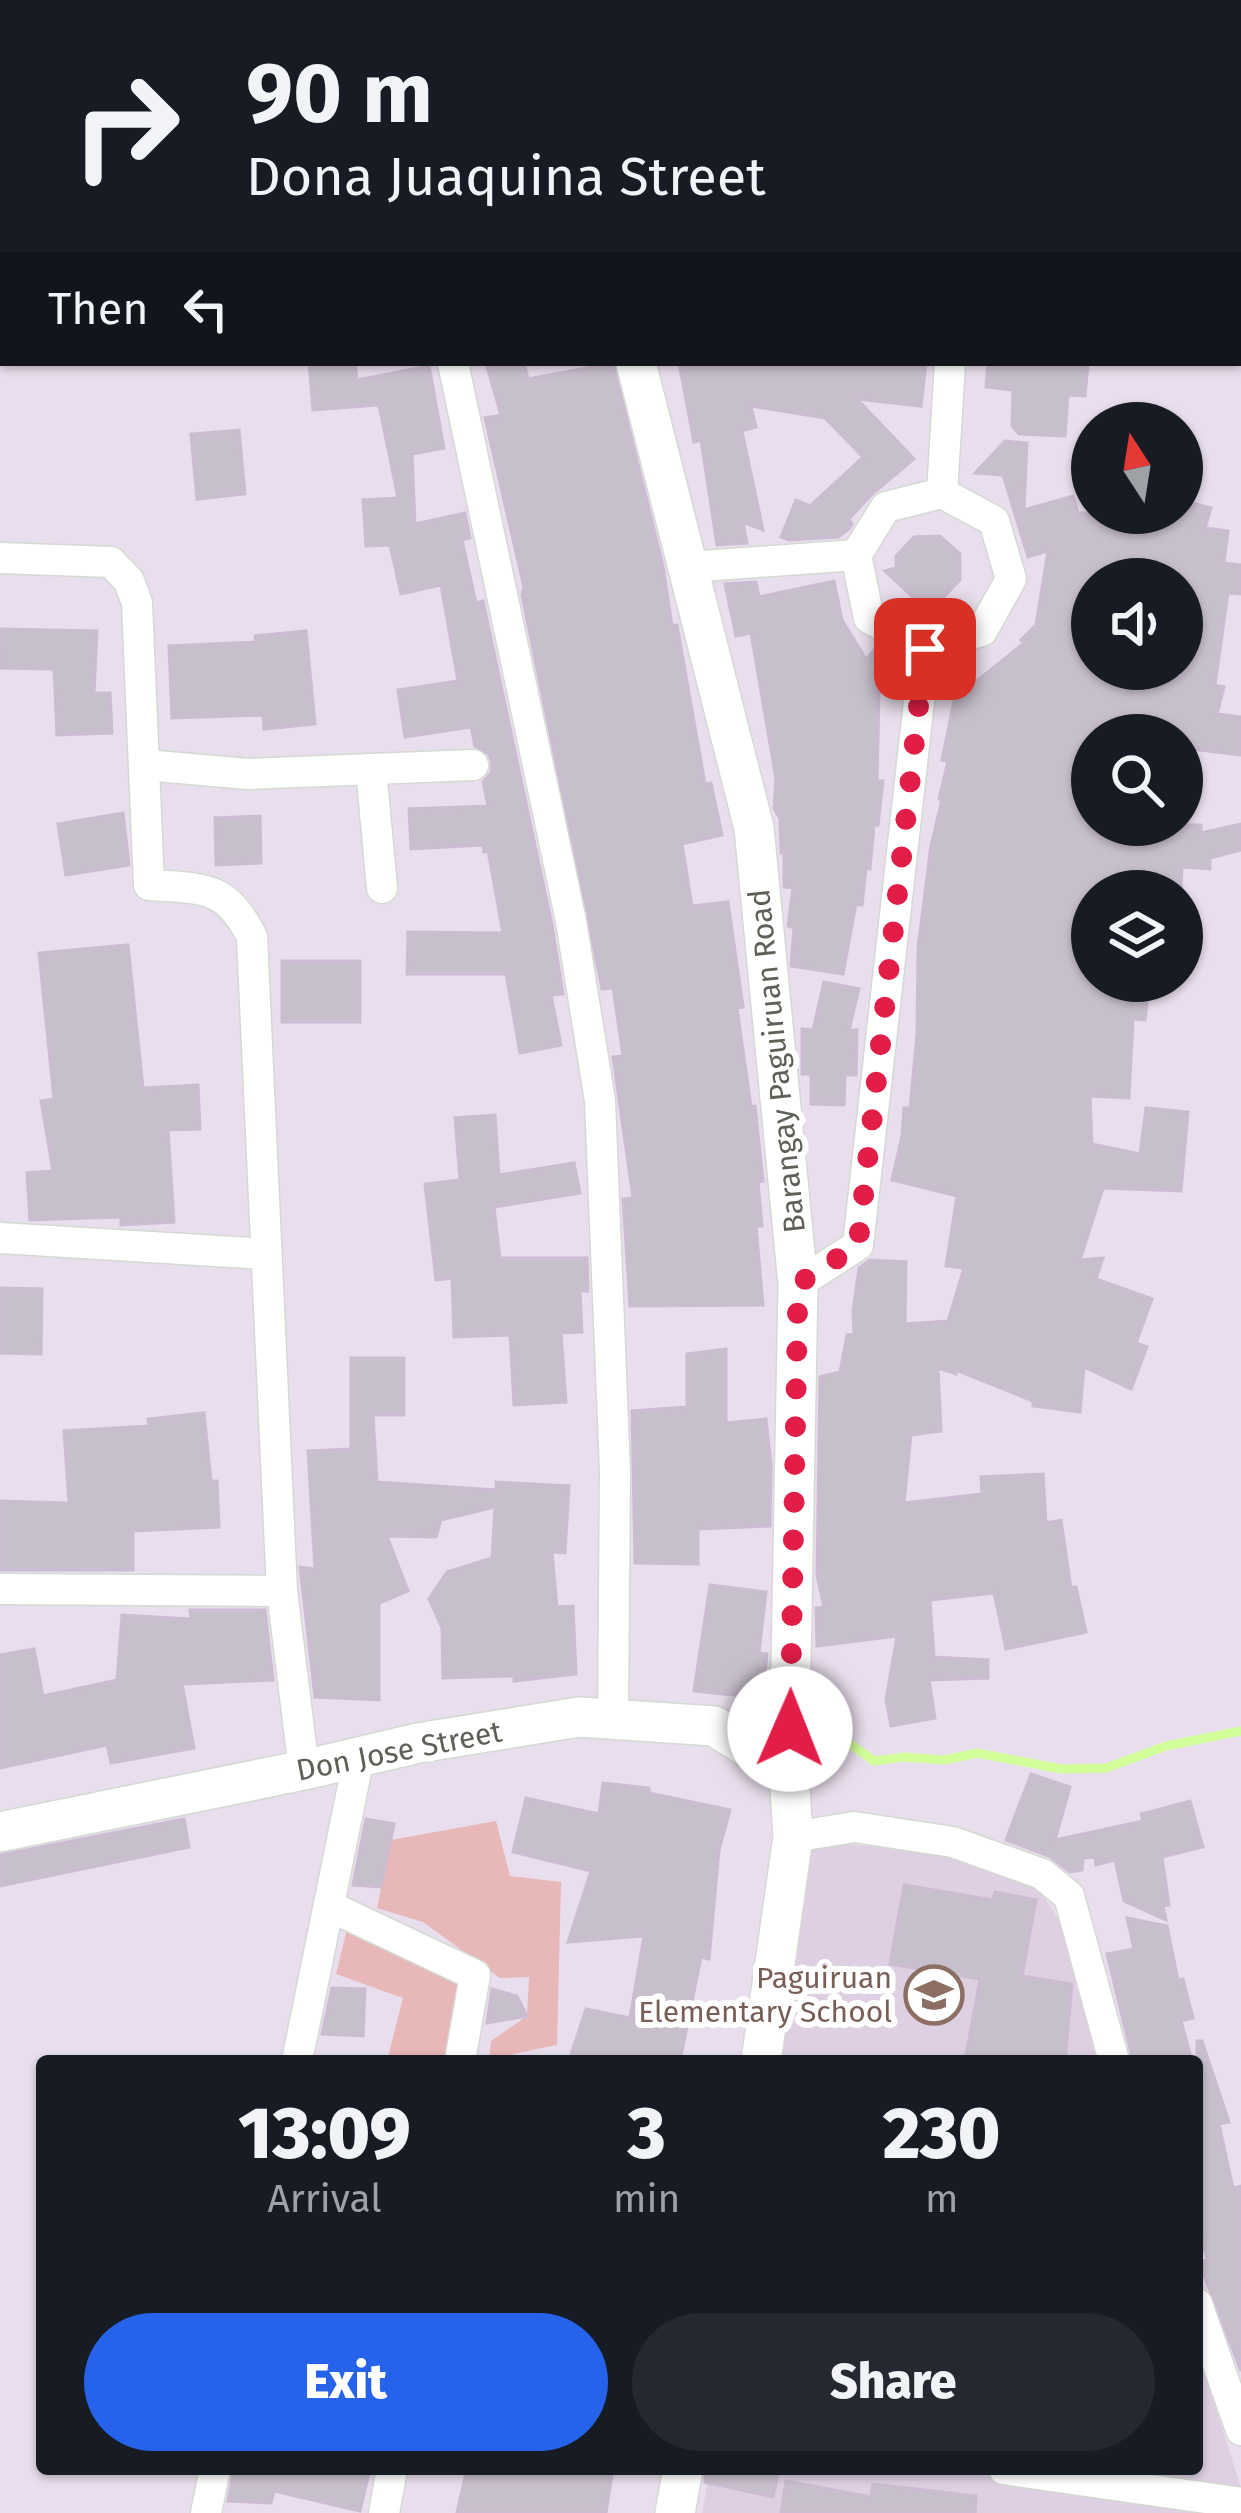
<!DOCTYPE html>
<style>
:root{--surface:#171b24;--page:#242831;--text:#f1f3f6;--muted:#9ea1a6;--accent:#2563eb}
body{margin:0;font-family:"Fira Sans",sans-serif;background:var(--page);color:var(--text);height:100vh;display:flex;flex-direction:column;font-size:45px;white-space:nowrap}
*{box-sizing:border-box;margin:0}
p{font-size:39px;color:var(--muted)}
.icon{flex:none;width:66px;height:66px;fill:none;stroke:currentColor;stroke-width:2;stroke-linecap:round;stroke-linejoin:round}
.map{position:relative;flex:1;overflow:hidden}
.panel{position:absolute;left:36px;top:2055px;width:1167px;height:420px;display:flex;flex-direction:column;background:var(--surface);border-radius:12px;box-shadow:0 3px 9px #0004}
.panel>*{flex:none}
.top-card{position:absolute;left:0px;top:0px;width:1242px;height:366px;box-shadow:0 3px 9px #0004;background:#171b24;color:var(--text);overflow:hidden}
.needle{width:78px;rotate:348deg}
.fabs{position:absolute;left:1071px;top:402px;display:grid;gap:24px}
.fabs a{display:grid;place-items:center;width:132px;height:132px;border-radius:50%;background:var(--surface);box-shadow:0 3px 9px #0004;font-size:60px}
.pin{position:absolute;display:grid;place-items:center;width:102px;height:102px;color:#fff;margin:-51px;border-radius:24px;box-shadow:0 6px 18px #0006}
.me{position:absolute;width:132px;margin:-66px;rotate:1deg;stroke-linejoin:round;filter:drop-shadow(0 0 9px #0008)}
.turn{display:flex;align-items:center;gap:42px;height:252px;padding:0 48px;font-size:54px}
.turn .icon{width:156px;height:156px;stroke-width:2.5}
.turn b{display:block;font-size:84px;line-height:102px}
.then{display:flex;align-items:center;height:114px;padding:0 48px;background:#0003;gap:24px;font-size:45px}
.eta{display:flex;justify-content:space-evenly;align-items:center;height:204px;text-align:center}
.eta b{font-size:72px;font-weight:800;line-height:84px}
.action{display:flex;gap:24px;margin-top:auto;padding:24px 48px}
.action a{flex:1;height:138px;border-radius:72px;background:var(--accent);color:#fff;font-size:48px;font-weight:800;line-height:138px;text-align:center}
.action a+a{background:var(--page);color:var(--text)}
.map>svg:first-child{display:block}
</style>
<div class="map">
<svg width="1241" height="2513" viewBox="0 0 1241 2513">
<rect width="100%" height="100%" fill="#e9deed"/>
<g fill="#ded0e2">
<path d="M811,1841l122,11 82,22 27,20 23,35 41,132h-334z"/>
<path d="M1197,2349l44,139 -134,-19h90z"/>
<path d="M710,2469h249l279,44h-536z"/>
</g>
<g fill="#e8b7b7">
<path d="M496,1821l14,55 51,6 -4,163 -44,9 -1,7h-23l2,-20 36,-25 2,-39 -29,1 -77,-56 -46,-14 14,-68z"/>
<path d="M348,1925l117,60 -16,76h-62l16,-63 -67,-24z"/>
</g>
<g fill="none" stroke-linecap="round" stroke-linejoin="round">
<path stroke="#d3ff9b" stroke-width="9" d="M805,1740l30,-7 39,28 30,-4 40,3 33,-7 84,16 45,-1 60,-22 75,-15"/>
</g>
<g fill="#c8bfcc" stroke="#cbbcd2" stroke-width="3" fill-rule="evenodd">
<path d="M309,363h46l2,17 72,-14 15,82 -32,6 3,70 50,-11 5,25 -8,2 14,63 7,-2 69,324 11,69 -12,1 10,50 -41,8 -14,-79h-99l1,-42 95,1 -15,-82 -4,1 -1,-7 -72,4 -2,-40 79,-3 -5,-24 8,-9 1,-10 -3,-9 -14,-8 -4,-19 -66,10 -7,-47 60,-9 -17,-96 -40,9 -11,-49 -24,1 -3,-46 35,-2 -18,-88 -2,-5 -65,5z"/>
<path d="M502,363h22l4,16 85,-16 50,203 9,60 5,-1 28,159 6,-1 11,52 -40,9 10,62 36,-4 15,105 -6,1 14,99 4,-1 8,75 -5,1 4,44h-6l7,79 -133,1 -7,-107 10,-1 -20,-141 10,-1 -10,-68 -11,1 -80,-394 2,-8 -39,-169 16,-3 -14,-48z"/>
<path d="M679,363h247l-5,43 -64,-7 57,60 -43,36 -22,24 3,5 -3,5 -11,8 -49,3 -8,-3 15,-37 14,6 53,-49 -38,-39 -74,-12 5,21 -14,4 21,99 -20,-8 4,21 -30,2 -16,-105 -7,2z"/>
<path d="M988,363h100l-3,33 -17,-1 -3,41 -46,-2 -7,-8 1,-36 -27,-3z"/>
<path d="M239,430l6,64 -48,5 -6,-65z"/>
<path d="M1005,441l22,2 -3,67 49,-14 5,17h104v-13l29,8 -6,20 23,3 -4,32 17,2v29l-13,-1 -13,92 9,2 -7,27 24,3v38l-59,-7v-13h-90v90h109v8l40,-9v26l-31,8v11l-28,-2 -1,24h-89v94l56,9 -3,26 -12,-1 -4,79 -39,-2 2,48 48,10 6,-46 42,4 -7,79 -78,-3 -23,72 23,-2 -7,21 56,20 -16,44 11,4 -16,42 -47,-22 -4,45 -47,-6v-5l-77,-31v4l-18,-6 3,63 -30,4 -7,68 78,-9 -1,-17 62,-3 3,49 15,-3 10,68 5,-1 10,45 -80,17 -12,-56 -64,7 4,57 54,3v18l-59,2 6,38 -44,8 -5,-26 11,-64 -80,10 -1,-38 8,-1 -7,-32 3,-198 20,-5 7,-37 7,-1 -1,-23 6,-43 11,-8 36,2 -1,62 43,-3 16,-53 -18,-2 11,-70 -65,-16 10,-44 2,-28h6l7,-74 1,-86 13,-103 11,-45 -3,-1 9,-38 -6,-1 14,-69 7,1 61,-49 -3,-3 15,-15 12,-74 -20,6 -25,-82 -28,-2zM1092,579h90v99l-46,-9h-44z"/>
<path d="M940,536l20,18v26l-18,19 -26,1 -31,-29 11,-3v-12l18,-19z"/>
<path d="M834,581l8,39 24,39 9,-10 25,23 -21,22 -2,87h6l-5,44h-4l-4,44 -4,-1 -4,37 -6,-1 -13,70 -52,-8 3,-38 -6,-2 5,-38 -9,-1v-34h-3l-1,-34 -6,-11 2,-29 -25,-146 -15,3 -11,-52 31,-2 3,15z"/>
<path d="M1,629l96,2 -3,62h16l2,40 -55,2 -3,-66 -54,-1z"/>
<path d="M306,631l9,93 -51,5 -1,-14 -91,3 -3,-72 87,-4 -1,-6z"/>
<path d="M123,813l6,52 -63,10 -8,-51z"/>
<path d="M260,816l1,47 -45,2 -1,-47z"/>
<path d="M128,945l15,143 55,-3 2,44 -32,1 6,92 -53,3v-8l-91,3 -3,-47 26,-2 -12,-70 13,-2 -15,-146z"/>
<rect x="282" y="961" width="78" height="61"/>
<path d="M824,982l35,7 -10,41h8l-1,45h-11l-1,30 -33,-1v-30h-9v-45l11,1z"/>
<path d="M495,1115l4,60 75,-12 6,30 -86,14 6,51h87l1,33h-8l2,41 -21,1 5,69 -52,3 -4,-70 -56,2 -2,-59 -16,2 -11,-96 35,-4 -5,-62z"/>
<path d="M0,1288l42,1 -1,65 -41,-1z"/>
<path d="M726,1349v74l40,-4 5,45 -1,62 -72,3v35l-63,-1 -3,-152 55,-4v-53z"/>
<path d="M351,1358h53v57h-31l4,67 119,8v-8l73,4 -4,67 -13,-1 5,55 16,-1 3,68 -62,7v-5l-71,2 -1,-50 -13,-29 18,-27 45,-14 3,-51 -54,13 -5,17 -49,-1 21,55 -29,12v97l-64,-3 -15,-130 15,2 -7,-118 43,-2z"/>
<path d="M204,1413l7,68h6l2,46 -86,4v39h-133v-69l69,2 -5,-72 85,-5 -1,-7z"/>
<path d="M710,1585l56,7 -7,61 8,1 -5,44 -68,-7z"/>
<path d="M190,1610h75l8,70 -91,4 12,64 -83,15 -4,-18 -107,23v-113l34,-6 9,47 74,-16 5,-65 69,4z"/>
<path d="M1031,1774l39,13 -15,53 88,-19 -2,-7 49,-13 13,46 -41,10 7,48 -6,1 3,14 -42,-19 -9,-41 -19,5 -1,-8 -12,1 -1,12 -12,2 -21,-16 -43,-16z"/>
<path d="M603,1783l46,5v5l81,17 -11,40 -10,109 -8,-2 -21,104h-111l17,-52 44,9 14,-82 -76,6 23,-71 -78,-19 13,-54 73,16z"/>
<path d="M184,1819l5,28 -189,39v-31z"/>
<path d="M366,1819l28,5 -13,63 -28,-2z"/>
<path d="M904,1885l89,15 2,-8 41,8 -14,76 50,8 -7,77h-100l15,-82 -90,-15z"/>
<path d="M1127,1918l40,8 11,54 5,-1 10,39 -12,3 11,40h-59l-26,-107 27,-5z"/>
<path d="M332,1988l33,1 -2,47 -41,-2z"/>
<path d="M492,1989l25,7 10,20 -40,7z"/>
<path d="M1197,2041h5l27,81 -10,2 14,64 8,-2v185l-42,-109 9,-2 -11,-34z"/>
<path d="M234,2469h136l-10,42 -86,-20 -3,12 -43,-2z"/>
<path d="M467,2469h146l-7,44h-149z"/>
<path d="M706,2469h73l-6,28 -68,-15z"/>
<path d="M786,2481l85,16 2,-13 103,12 -1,17h-194z"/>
</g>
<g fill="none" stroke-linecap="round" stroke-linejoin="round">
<defs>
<g id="minor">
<path d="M51,0l1,3"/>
<path d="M317,0v3"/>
<path d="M971,3v-3"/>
<path d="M0,313h3"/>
<path d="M453,363l118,558 29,180 15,370 -2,249"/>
<path d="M942,493l52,28 17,58 -29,52 -57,17 -56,-30 -13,-63 30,-48z"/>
<path d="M942,493l8,-130"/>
<path d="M0,558l111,4 18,19 8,22 12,282c54,4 77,-1 103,52l30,654 22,179"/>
<path d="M688,567l168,-12"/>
<path d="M144,765l105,9 224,-9"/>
<path d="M371,769l11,119"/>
<path d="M0,1238l266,16"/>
<path d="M798,1284l60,-39 67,-597"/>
<path d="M0,1589l282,2"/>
<path d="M793,1837l61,-10 99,15 89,32 27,22 45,165"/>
<path d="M329,1906l146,69 -15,86"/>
<path d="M297,2061l62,-304"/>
<path d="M1197,2304l44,126"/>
<path d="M1004,2469l237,34"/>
<path d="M206,2513l9,-44"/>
<path d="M384,2513l8,-44"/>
</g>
<g id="tertiary">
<path d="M543,0l1,3"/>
<path d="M636,363l118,465 44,456 -9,489 4,64 -32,224"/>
<path d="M0,1832l304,-62 114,-27 161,-26 135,9 75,47"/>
<path d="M675,2513l8,-44"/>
</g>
</defs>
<use href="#minor" stroke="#d4dad1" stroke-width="33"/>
<use href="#tertiary" stroke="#d4dad1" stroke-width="42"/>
<use href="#minor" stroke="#fff" stroke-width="30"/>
<use href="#tertiary" stroke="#fff" stroke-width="39"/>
</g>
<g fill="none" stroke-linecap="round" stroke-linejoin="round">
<path stroke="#e11d48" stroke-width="21" stroke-dasharray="0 37.8" d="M790,1729l8,-445 60,-39 67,-596"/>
</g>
<defs>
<symbol id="school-ring" viewBox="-11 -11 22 22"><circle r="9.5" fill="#fff" stroke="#8d6e63" stroke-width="1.5"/><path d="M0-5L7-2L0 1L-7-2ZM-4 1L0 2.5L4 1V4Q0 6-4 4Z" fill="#8d6e63"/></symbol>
</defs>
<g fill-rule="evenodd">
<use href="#school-ring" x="901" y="1962" width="66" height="66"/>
</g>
<g text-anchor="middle" stroke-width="12" stroke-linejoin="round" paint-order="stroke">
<g font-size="30" fill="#5c6157" stroke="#fff">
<text transform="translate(777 1061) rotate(-96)" y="10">Barangay Paguiruan Road</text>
<text transform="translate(399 1751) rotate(-11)" y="10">Don Jose Street</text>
</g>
<g font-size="30" fill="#785e54" stroke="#fff" text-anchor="end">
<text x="892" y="1988">Paguiruan<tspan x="892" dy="34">Elementary School</tspan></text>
</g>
</g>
</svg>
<div class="fabs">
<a><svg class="needle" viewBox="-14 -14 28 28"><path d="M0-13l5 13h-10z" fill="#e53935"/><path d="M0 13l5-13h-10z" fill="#9ea1a6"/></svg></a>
<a><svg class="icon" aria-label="sound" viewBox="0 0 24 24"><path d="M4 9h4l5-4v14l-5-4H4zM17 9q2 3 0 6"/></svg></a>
<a><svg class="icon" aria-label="search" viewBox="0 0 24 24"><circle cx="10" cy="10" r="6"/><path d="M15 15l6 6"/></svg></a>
<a><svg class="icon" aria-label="layers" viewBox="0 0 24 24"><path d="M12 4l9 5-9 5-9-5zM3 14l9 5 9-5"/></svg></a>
</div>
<div class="pin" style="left:925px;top:649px;background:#d93025"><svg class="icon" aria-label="arrive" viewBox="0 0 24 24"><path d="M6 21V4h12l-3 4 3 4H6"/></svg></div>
<svg class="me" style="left:790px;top:1729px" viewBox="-20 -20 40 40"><circle r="19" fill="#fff"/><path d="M0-13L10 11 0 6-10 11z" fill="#e11d48"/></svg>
<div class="top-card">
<div class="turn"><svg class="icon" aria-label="right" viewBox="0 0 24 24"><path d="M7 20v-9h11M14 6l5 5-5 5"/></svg><div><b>90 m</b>Dona Juaquina Street</div></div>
<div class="then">Then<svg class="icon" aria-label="left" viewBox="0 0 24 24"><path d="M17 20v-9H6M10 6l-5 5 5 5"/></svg></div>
</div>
<section class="panel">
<div class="eta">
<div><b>13:09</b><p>Arrival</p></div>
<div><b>3</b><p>min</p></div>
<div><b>230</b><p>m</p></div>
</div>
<div class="action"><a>Exit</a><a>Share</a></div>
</section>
</div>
